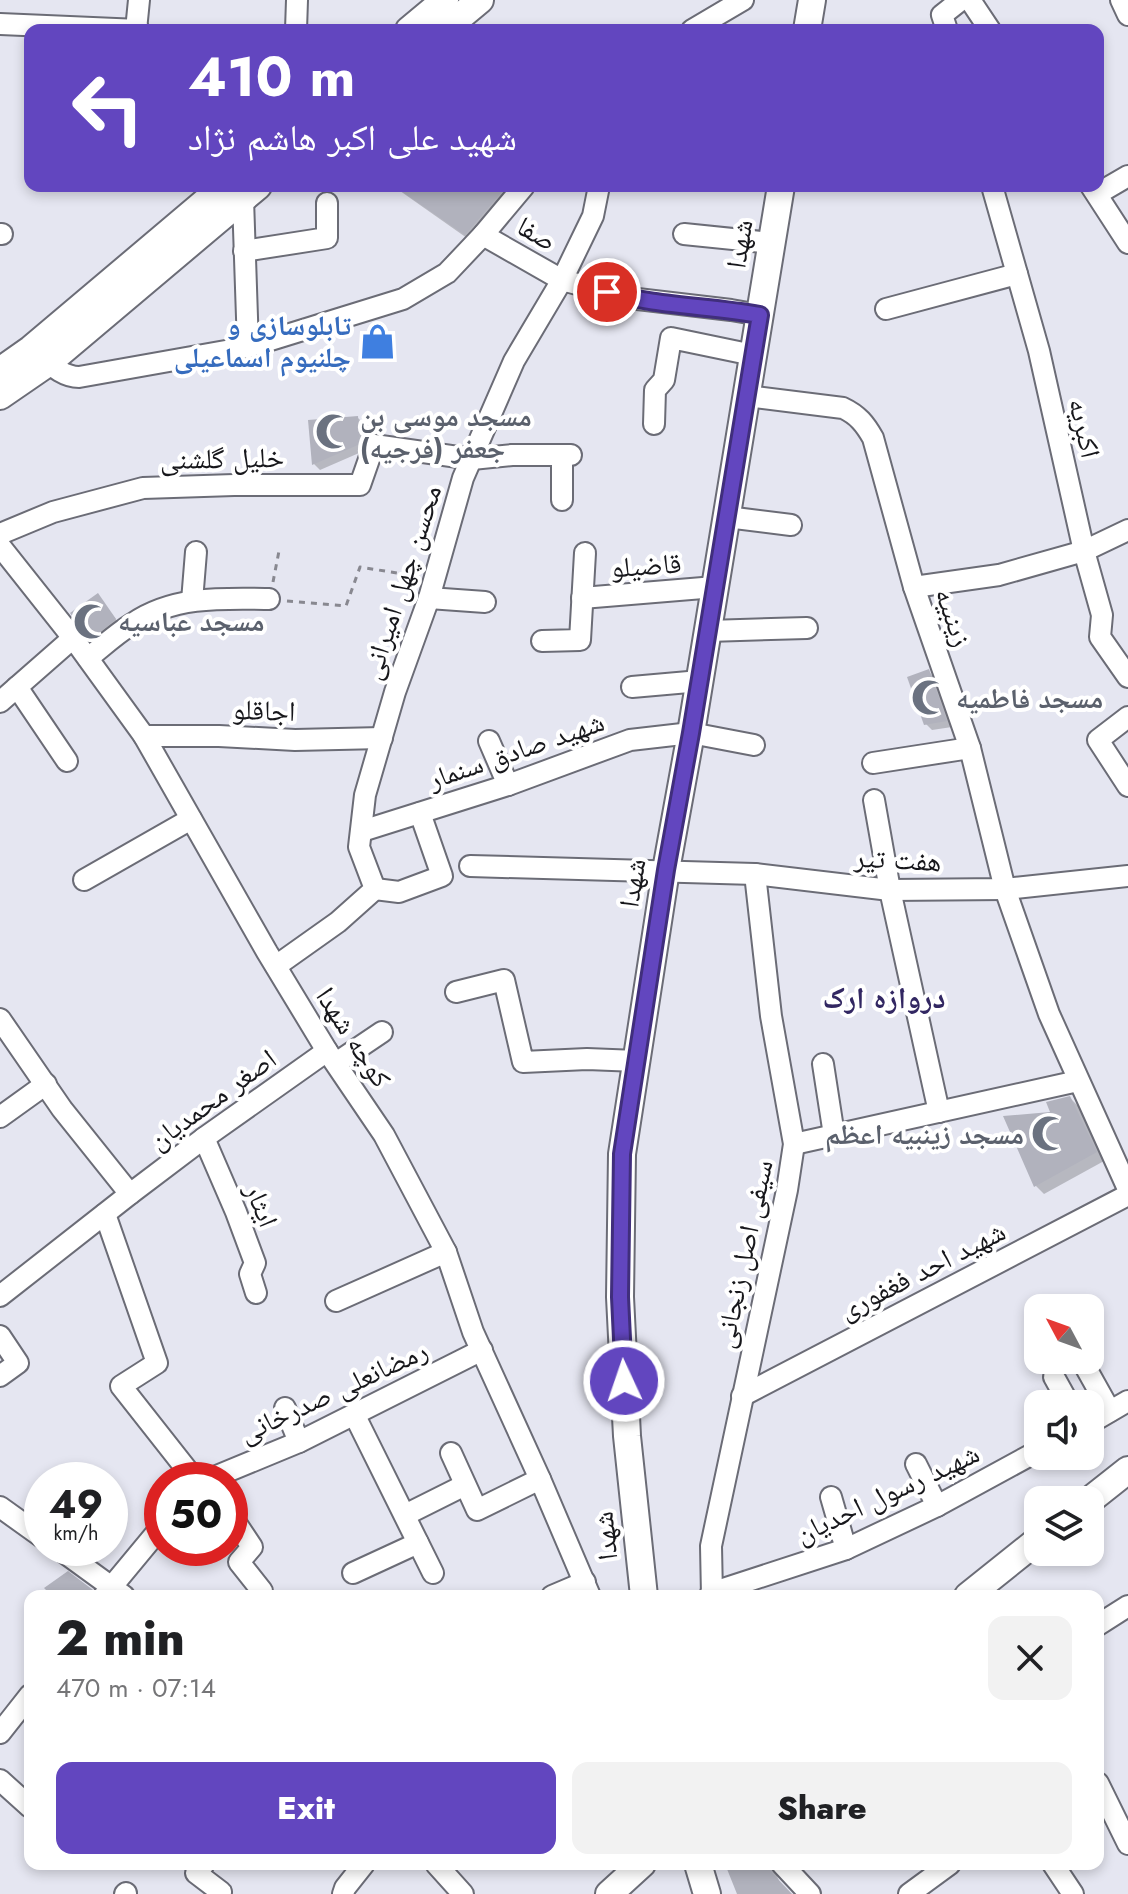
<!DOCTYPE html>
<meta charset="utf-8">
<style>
:root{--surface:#fff;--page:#f2f2f2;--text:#202124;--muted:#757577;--accent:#6246bf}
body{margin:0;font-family:Jost,"Noto Naskh Arabic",sans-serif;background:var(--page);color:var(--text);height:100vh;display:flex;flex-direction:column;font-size:30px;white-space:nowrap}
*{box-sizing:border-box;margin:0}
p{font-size:26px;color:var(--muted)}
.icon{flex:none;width:44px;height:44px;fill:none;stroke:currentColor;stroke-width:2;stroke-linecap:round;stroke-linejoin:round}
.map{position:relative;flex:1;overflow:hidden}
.side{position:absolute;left:24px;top:1590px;width:1080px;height:280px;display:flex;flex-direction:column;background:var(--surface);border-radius:16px;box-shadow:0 4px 12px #0003}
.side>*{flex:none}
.banner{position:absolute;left:24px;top:24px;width:1080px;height:168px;border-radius:16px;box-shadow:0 4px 12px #0003;background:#6246bf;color:#fff;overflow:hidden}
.needle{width:52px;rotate:311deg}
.tools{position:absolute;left:1024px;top:1294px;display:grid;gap:16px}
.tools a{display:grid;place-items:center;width:80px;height:80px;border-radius:16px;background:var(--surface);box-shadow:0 4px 12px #0003;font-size:40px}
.speed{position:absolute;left:24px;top:1462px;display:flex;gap:16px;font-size:40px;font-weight:700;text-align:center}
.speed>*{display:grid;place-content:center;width:104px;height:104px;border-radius:50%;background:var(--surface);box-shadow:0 4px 12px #0003;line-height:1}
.speed small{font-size:20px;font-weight:400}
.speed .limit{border:12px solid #d22;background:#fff;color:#111}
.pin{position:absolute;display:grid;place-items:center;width:68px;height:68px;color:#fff;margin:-34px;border:4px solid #fff;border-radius:50%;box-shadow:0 2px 8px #0007}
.me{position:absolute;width:88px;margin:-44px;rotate:357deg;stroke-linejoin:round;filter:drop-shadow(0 0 6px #0008)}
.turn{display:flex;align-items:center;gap:28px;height:168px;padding:0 32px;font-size:36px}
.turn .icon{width:104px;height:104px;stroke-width:2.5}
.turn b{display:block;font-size:56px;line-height:68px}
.round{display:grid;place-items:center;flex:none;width:84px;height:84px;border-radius:16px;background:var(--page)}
.head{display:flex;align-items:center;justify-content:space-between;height:136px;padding:0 32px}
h1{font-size:48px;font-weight:800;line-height:60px}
.action{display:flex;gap:16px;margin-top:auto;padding:16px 32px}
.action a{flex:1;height:92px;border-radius:16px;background:var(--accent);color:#fff;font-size:32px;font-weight:800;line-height:92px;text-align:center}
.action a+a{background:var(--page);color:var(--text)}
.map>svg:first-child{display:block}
</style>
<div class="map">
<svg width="1128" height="1894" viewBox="0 0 1128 1894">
<rect width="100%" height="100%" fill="#e5e6f1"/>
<g fill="#0003">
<path d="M393,186h131l-50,57z"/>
<path d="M358,418l6,6 2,26 -46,20 -6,-6z"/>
<path d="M98,596l23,30 -23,18 -6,-6z"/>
<path d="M928,671l6,6 18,50 -20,3 -6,-6z"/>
<path d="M1070,1098l9,9 25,54 -60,33 -8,-8 17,-73z"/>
<path d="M727,1864h52l-2,12 3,7 10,11h-50z"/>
</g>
<g fill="#b1b2bd">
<path d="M394,186h113l-42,49z"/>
<path d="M358,416l2,28 -48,21 -4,-45z"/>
<path d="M98,593l18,26 -26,21 -20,-27z"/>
<path d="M929,669l18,52 -23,4 -17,-48z"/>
<path d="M1070,1096l27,56 -63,35 -31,-71 47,-4 -4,-10z"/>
<path d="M68,1571l25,19 -2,6h-39l-8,-8z"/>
<path d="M725,1864h44l3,9 20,21h-55z"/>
</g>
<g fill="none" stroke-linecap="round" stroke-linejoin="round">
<defs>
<g id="minor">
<path d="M970,0l20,30"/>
<path d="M1121,0l7,15"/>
<path d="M0,24l139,6"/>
<path d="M136,30l3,-30"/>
<path d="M296,30l1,-30"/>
<path d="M692,30l51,-30"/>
<path d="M947,30l-5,-15 19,-15"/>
<path d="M992,186l47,165 45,200 18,64 -2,22 28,40"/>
<path d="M1091,186l37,57"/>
<path d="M1097,194l31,-18"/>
<path d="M243,199l5,148"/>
<path d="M0,234h2"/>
<path d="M684,234l88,9"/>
<path d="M483,235l79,45 67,18 102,12 29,5"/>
<path d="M244,251l83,-13v-35"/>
<path d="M886,309l131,-35"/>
<path d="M39,355c12,10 24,22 40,22l169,-30 155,-48 44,-26 36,-38 41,-49"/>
<path d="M747,396l96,12c15,7 22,16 30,30l41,149 56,161 35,141 44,125 79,175"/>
<path d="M654,424l1,-34 9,-10 7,-42 82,17"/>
<path d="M562,500v-45"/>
<path d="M727,517l64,8"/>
<path d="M0,534l53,-22 90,-24 91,-3h126l14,-40 98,14 40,-4h59"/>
<path d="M0,546l73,92 71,98 123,216 60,99 57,84 62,117 27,80 67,147 50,117"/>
<path d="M914,587l85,-12 85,-24 44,-21"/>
<path d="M429,598l56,4"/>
<path d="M582,598l133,-11"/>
<path d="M192,601l4,-49"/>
<path d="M708,631l99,-3"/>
<path d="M542,641l38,-1 5,-87"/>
<path d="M88,658c14,-11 28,-24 44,-34 40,-28 90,-26 137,-25"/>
<path d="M17,687l50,74"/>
<path d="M632,687l68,-6"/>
<path d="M0,702l73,-64"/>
<path d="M1128,717l-30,23 30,46"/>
<path d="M144,736h75l76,4 87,-2"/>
<path d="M489,741l19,44"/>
<path d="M873,763l97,-15"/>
<path d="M874,800l16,90 49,222"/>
<path d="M362,831l146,-46 122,-45 61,-7 63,12"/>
<path d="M470,866l285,8 135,16 115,-1 123,-13"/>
<path d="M84,880l107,-61"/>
<path d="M375,889l24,3 43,-16 -22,-63"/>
<path d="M276,966l62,-44 37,-33 -16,-42 6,-52 30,-103 34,-94 34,-120 51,-117 48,-81 31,-64 6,-30"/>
<path d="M456,992l48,-12 19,82 64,-3 50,2"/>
<path d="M0,1019l62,90 68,85"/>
<path d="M336,1063l46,-31"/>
<path d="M823,1064l11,71"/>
<path d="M0,1117l46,-33"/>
<path d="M204,1138l32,74 19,51 -5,11 6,19"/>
<path d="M794,1144l284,-63"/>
<path d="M105,1214l52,149 -36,23 74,94"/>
<path d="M0,1296l130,-102 74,-56 123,-87"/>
<path d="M336,1301l110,-49"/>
<path d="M0,1336l18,27 -18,13"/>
<path d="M1086,1368l24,43"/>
<path d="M1054,1377l15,27"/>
<path d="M742,1396l386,-201"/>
<path d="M285,1408l14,34"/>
<path d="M355,1416l78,157"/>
<path d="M1090,1423l38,-22"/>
<path d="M451,1453l26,57 63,-31"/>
<path d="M916,1464l21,42"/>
<path d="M207,1480l92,-38 183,-92"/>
<path d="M831,1497l15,52"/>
<path d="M0,1507l42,30"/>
<path d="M230,1514l22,33 -13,15 23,29 -4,5"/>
<path d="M405,1515l60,-30"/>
<path d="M58,1548l66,48"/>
<path d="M353,1573l65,-30"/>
<path d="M711,1593l135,-44 91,-43 101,-55"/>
<path d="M104,1596l58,-70"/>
<path d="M552,1596l33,-14"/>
<path d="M712,1596l-1,-50 76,-356 7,-46 -23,-128 -16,-142"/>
<path d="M1098,1625l30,-19"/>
<path d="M0,1733l30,-38"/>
<path d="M0,1780l30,27"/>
<path d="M1098,1783l30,61"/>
<path d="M204,1864l-8,9 25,19 -1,2"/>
<path d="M436,1864l27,30"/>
<path d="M782,1864l28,30"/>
<path d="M1053,1864l20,30"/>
<path d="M125,1894l1,-1"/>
<path d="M343,1894l2,-6 19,-24"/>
<path d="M909,1894l41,-30"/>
</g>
<g id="major">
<path d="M409,30l36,-30"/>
<path d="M444,30l36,-30"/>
<path d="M807,30l5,-30"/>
<path d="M0,371l31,-22 193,-163"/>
<path d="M0,396l48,-33 210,-177"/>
<path d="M1090,1500l38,-30"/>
<path d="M644,1596l-17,-160 -7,-139 2,-143 44,-284 25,-137 90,-547"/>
<path d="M968,1596l70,-56"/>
<path d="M698,1864l9,30"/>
<path d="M609,1894l33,-30"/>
</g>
</defs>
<use href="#minor" stroke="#6b6c76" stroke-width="24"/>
<use href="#major" stroke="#6b6c76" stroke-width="30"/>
<g stroke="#888890" stroke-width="3" stroke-dasharray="6 6" stroke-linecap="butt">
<path d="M273,582l6,-31"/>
<path d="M287,601l59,5 14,-39 55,9"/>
</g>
<use href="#minor" stroke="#fff" stroke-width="20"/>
<use href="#major" stroke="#fff" stroke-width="26"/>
</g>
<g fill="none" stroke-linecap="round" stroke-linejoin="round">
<defs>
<path id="route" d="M607,292c49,14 102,14 153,23l-69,418 -25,137 -44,284 -2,143 4,84"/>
</defs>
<use href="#route" stroke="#402e7c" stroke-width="20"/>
<use href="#route" stroke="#6246bf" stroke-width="14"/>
</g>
<defs>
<symbol id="shop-bare" viewBox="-9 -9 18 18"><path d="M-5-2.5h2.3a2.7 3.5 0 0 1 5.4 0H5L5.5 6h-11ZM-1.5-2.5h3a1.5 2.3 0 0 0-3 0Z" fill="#3f7fe0" stroke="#fff" stroke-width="2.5" paint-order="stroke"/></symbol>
<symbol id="mosque-bare" viewBox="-9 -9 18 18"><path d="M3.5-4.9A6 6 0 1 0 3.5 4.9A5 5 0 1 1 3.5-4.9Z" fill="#6b7280" stroke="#fff" stroke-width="2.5" paint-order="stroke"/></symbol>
</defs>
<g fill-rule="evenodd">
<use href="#shop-bare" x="352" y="316" width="51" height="51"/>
<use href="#mosque-bare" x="308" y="406" width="51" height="51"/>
<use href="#mosque-bare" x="66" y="596" width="51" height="51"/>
<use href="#mosque-bare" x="904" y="672" width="51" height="51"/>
<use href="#mosque-bare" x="1024" y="1108" width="51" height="51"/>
</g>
<g text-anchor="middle" stroke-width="8" stroke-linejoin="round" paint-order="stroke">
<g font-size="28" fill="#17171b" stroke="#fff">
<text transform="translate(537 233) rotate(30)" y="10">صفا</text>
<text transform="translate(739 244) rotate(-81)" y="10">شهدا</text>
<text transform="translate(1085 428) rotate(77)" y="10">اکبریه</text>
<text transform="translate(222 458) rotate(-1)" y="10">خلیل گلشنی</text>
<text transform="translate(646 565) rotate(-4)" y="10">قاضیلو</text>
<text transform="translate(401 582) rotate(-72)" y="10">محسن چهل امیرانی</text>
<text transform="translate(954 617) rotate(71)" y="10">زینبیه</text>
<text transform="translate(264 710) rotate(2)" y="10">اجاقلو</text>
<text transform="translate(516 750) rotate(-19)" y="10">شهید صادق سنمار</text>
<text transform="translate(898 859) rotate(3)" y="10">هفت تیر</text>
<text transform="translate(632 883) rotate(-81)" y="10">شهدا</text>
<text transform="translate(354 1037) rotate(57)" y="10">کوچه شهدا</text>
<text transform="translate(212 1099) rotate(-36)" y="10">اصغر محمدیان</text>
<text transform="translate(262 1205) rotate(68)" y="10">ایثار</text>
<text transform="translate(743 1254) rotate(-78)" y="10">سیفی اصل زنجانی</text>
<text transform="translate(922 1270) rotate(-27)" y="10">شهید احد فغفوری</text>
<text transform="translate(333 1391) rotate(-25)" y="10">رمضانعلی صدرخانی</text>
<text transform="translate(887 1493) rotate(-25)" y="10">شهید رسول احدیان</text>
<text transform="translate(605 1536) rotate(-96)" y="10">شهدا</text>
</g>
<g font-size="28" font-weight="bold" fill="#366cbe" stroke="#fff" text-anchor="end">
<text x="351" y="335">تابلوسازی و<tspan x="351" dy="32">چلنیوم اسماعیلی</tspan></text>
</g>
<g font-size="28" font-weight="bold" fill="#5b616d" stroke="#fff" text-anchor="start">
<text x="360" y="426">مسجد موسی بن<tspan x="360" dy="32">جعفر (فرجیه)</tspan></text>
<text x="118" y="631">مسجد عباسیه</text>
<text x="956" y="708">مسجد فاطمیه</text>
<text x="1024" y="1144" text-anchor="end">مسجد زینبیه اعظم</text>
</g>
<g font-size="30" font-weight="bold" fill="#322762" stroke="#fff">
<text x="884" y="1008">دروازه ارک</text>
</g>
</g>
</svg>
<div class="tools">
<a><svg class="needle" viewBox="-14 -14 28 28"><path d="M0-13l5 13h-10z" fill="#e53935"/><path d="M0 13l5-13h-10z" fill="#757577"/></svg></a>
<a><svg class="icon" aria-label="sound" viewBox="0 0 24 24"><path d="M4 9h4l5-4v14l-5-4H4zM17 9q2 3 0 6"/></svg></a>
<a><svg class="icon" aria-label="layers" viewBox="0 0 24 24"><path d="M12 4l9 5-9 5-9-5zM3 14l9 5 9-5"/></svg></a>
</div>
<div class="speed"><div>49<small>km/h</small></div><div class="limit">50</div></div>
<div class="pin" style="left:607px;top:292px;background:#d93025"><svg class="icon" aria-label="arrive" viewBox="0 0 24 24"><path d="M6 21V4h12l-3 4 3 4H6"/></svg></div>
<svg class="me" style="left:624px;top:1381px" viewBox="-20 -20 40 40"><circle r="17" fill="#6246bf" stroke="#fff" stroke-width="3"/><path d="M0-11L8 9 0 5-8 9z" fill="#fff"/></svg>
<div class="banner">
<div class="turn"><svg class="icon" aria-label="left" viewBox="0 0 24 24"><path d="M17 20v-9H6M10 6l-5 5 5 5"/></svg><div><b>410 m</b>شهید علی اکبر هاشم نژاد</div></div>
</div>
<section class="side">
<div class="head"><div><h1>2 min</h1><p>470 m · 07:14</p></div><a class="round"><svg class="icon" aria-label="close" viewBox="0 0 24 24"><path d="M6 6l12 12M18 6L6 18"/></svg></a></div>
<div class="action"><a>Exit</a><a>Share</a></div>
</section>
</div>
